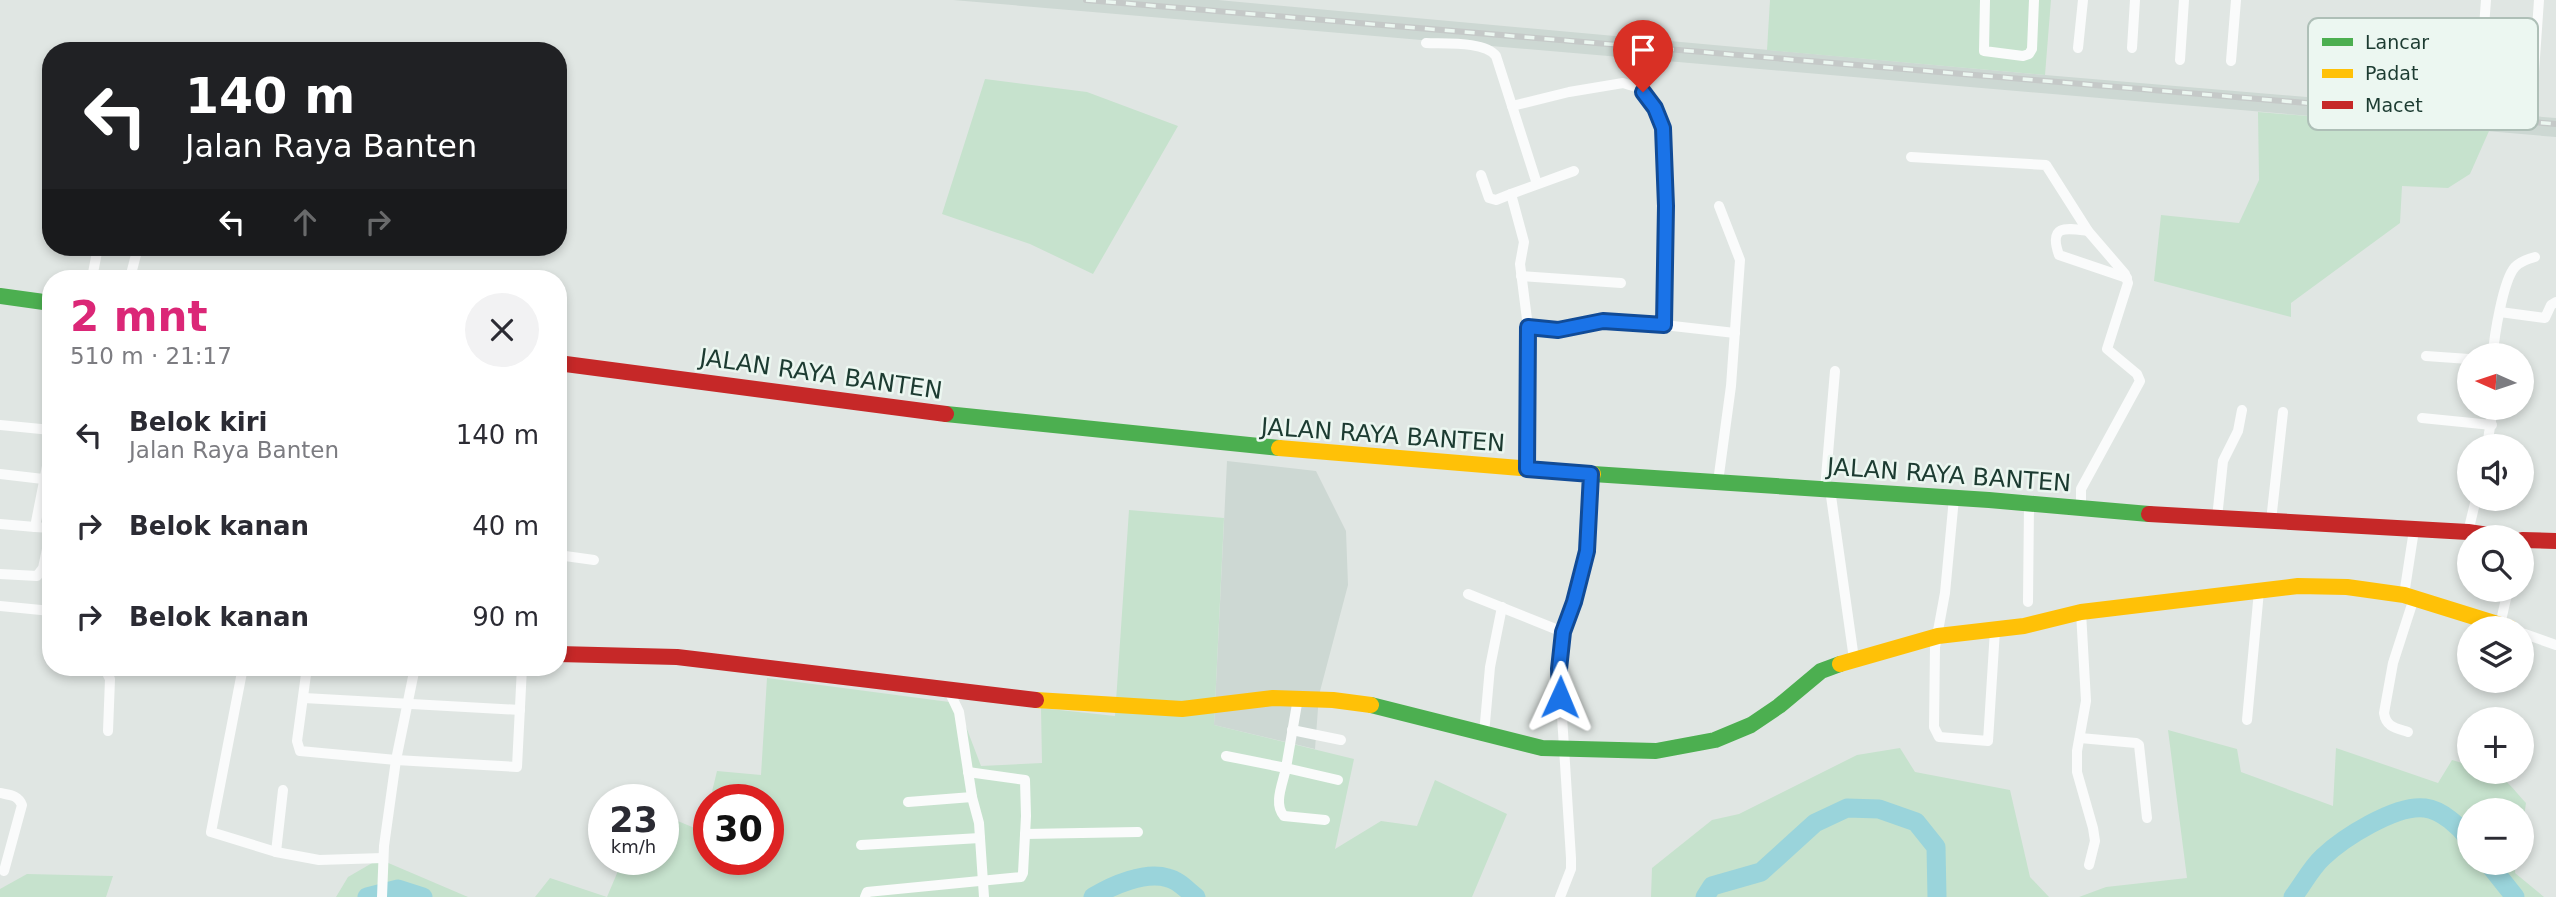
<!DOCTYPE html>
<html lang="id">
<meta charset="utf-8">
<style>
:root{--surface:#fff;--page:#f2f2f3;--text:#2b2b33;--muted:#7c7c81;--accent:#db2777}
body{margin:0;font-family:"DejaVu Sans",sans-serif;background:var(--page);color:var(--text);height:100vh;display:flex;flex-direction:column;font-size:26px;white-space:nowrap}
*{box-sizing:border-box;margin:0}
p{font-size:23px;color:var(--muted)}
.icon{flex:none;width:38px;height:38px;fill:none;stroke:currentColor;stroke-width:2;stroke-linecap:round;stroke-linejoin:round}
.map{position:relative;flex:1;overflow:hidden}
.sheet{position:absolute;left:42px;top:270px;width:525px;height:406px;display:flex;flex-direction:column;background:var(--surface);border-radius:28px;box-shadow:0 4px 10px #0003}
.sheet>*{flex:none}
.guide{position:absolute;left:42px;top:42px;width:525px;height:214px;border-radius:28px;box-shadow:0 4px 10px #0003;background:#202124;color:#fff;overflow:hidden}
.needle{width:46px;rotate:273deg}
.tools{position:absolute;left:2457px;top:343px;display:grid;gap:14px}
.tools a{display:grid;place-items:center;width:77px;height:77px;border-radius:50%;background:var(--surface);box-shadow:0 4px 10px #0003;font-size:35px}
.speed{position:absolute;left:588px;top:784px;display:flex;gap:14px;font-size:35px;font-weight:700;text-align:center}
.speed>*{display:grid;place-content:center;width:91px;height:91px;border-radius:50%;background:var(--surface);box-shadow:0 4px 10px #0003;line-height:1}
.speed small{font-size:18px;font-weight:400}
.speed .limit{border:10px solid #d22;background:#fff;color:#111}
.pin{position:absolute;display:grid;place-items:center;width:60px;height:60px;color:#fff;margin:-72px -30px;border-radius:50% 50% 50% 0;rotate:-45deg;box-shadow:0 0 7px #0007}
.pin .icon{rotate:45deg}
.me{position:absolute;width:77px;margin:-38px;rotate:1deg;stroke-linejoin:round;filter:drop-shadow(0 0 5px #0008)}
.turn{display:flex;align-items:center;gap:24px;height:147px;padding:0 28px;font-size:32px}
.turn .icon{width:91px;height:91px;stroke-width:2.5}
.turn b{display:block;font-size:49px;line-height:60px}
.lanes{display:flex;align-items:center;height:66px;padding:0 28px;background:#0003;justify-content:center;gap:35px;direction:ltr}
.lanes .off{opacity:.35}
.round{display:grid;place-items:center;flex:none;width:74px;height:74px;border-radius:37px;background:var(--page)}
.overview{display:flex;align-items:center;justify-content:space-between;height:119px;padding:0 28px}
h1{font-size:42px;font-weight:800;line-height:52px;color:var(--accent)}
ul{padding:0;list-style:none}
li{display:flex;align-items:center;gap:21px;height:91px;padding:0 28px}
li div{flex:1}
li b{display:block;font-size:26px}
li em{font-style:normal}
.map>svg:first-child{display:block}
</style>
<div class="map">
<svg width="2556" height="897" viewBox="0 0 2556 897">
<rect width="100%" height="100%" fill="#e0e6e3"/>
<g fill="#cdd8d3">
<path d="M953,0h265l827,75 511,43v19z"/>
<path d="M1227,461l89,10 30,60 2,54 -29,110 -4,54 -101,-24z"/>
</g>
<g fill="#c6e2cd">
<path d="M1770,0h281l-6,75 -278,-25z"/>
<path d="M985,79l102,13 91,34 -85,148 -63,-30 -88,-30z"/>
<path d="M2258,112l231,19 -19,43 -22,14 -46,-2 -2,37 -109,80v14l-137,-36 7,-66 78,8 20,-43z"/>
<path d="M1129,510l95,8 -10,207 140,34 -19,90 46,-28 36,5 18,-46 72,34 -35,83h-937l15,-19 57,19 16,-38h40v-44l39,16 7,-26v54h59v-59h-58l7,-29 44,4 6,-97 190,25 24,63 61,-3 -1,-55 74,8z"/>
<path d="M2168,730l69,19 4,23 92,34 3,-58 102,35 14,-23 17,5v7c35,0 35,7 57,31l-4,27v-20h-53v53h47l-1,10 29,24h-465l27,-10 81,-9z"/>
<path d="M1900,748l15,24 95,18 20,87 19,20h-398l1,-29 60,-48 27,-6 118,-59z"/>
<path d="M379,859l89,38h-132l12,-20z"/>
<path d="M27,874l86,2 -7,21h-106v-8z"/>
</g>
<g fill="none" stroke-linecap="round" stroke-linejoin="round">
<g stroke="#9ad4db" stroke-width="19">
<path d="M2488,863l27,34"/>
<path d="M367,897l31,-8 25,8"/>
<path d="M1093,897c20,-12 52,-26 75,-19 10,2 20,13 28,19"/>
<path d="M1705,897l7,-11 49,-14 54,-49 32,-15 32,1 37,13 20,25 1,50"/>
<path d="M2293,897c10,-13 18,-29 30,-40 20,-19 73,-53 102,-49 17,2 35,19 44,31"/>
</g>
<g stroke="#fafbfb" stroke-width="10">
<path d="M1985,0l-1,51 39,5 6,-2 3,-5 2,-49"/>
<path d="M2486,0l-6,81 5,10 41,3 5,-2 2,-6 6,-86"/>
<path d="M1426,43c18,1 59,-2 70,13l41,128"/>
<path d="M2078,48l5,-48"/>
<path d="M2132,48l3,-48"/>
<path d="M2180,60l4,-60"/>
<path d="M2231,61l5,-61"/>
<path d="M1512,106l57,-14 54,-9 13,4 7,5 12,17 8,19 3,31 -2,166 71,8"/>
<path d="M1911,157l135,8 42,66 37,43 3,9 -21,66 30,25 3,7 -59,108v19"/>
<path d="M1481,175l8,23 7,2 15,-6"/>
<path d="M2088,231c-21,-3 -40,-7 -29,24l68,23"/>
<path d="M1521,276l100,7"/>
<path d="M92,278l6,-31"/>
<path d="M130,278l8,-31"/>
<path d="M2500,312l45,6 6,-13 5,-3"/>
<path d="M1528,327l30,2 45,-8 61,4"/>
<path d="M2493,355c1,-18 10,-75 22,-88 6,-6 12,-8 20,-10"/>
<path d="M2426,356l43,3"/>
<path d="M2422,418l70,7"/>
<path d="M0,425l51,5"/>
<path d="M51,446l-16,81 16,1"/>
<path d="M2487,446l6,-38"/>
<path d="M1527,469l2,-134 -9,-71 4,-22 -13,-48 63,-23"/>
<path d="M0,474l43,5"/>
<path d="M1718,482l13,-96 9,-126 -21,-54"/>
<path d="M1825,489l10,-118"/>
<path d="M1830,489l24,170"/>
<path d="M1954,498l-9,95 -10,54 -1,80 5,10 49,4 7,-111"/>
<path d="M2217,518l6,-57 15,-30 4,-21"/>
<path d="M2271,521l12,-109"/>
<path d="M0,524l35,3"/>
<path d="M2468,532l8,-33"/>
<path d="M558,555l36,5"/>
<path d="M0,574l37,2 6,-8 8,-38"/>
<path d="M1468,594l95,38"/>
<path d="M2404,595l10,-65"/>
<path d="M2028,602l1,-98"/>
<path d="M0,606l51,5"/>
<path d="M2081,612l5,89 -9,50v21l16,56 2,13 -6,24"/>
<path d="M2500,625l8,-35"/>
<path d="M2522,633l34,12"/>
<path d="M104,667l6,12 -2,52"/>
<path d="M243,667l-32,165 65,20 7,-62"/>
<path d="M307,667l-10,74 3,10 96,9 121,7 5,-100"/>
<path d="M948,689l11,23 13,85 7,26 5,74"/>
<path d="M304,698l216,12"/>
<path d="M2247,720l12,-129"/>
<path d="M1292,730l49,10"/>
<path d="M2408,732c-12,-4 -22,-5 -24,-19l9,-50 21,-65"/>
<path d="M1484,734l6,-67 12,-60"/>
<path d="M2080,738l56,5 3,2 8,73"/>
<path d="M1226,756l60,12 12,-70"/>
<path d="M0,793c10,2 18,2 22,12l-18,66"/>
<path d="M908,802l64,-5"/>
<path d="M1325,820l-41,-4c-11,-12 -1,-33 2,-48l52,12"/>
<path d="M1025,834l113,-2"/>
<path d="M861,845l119,-7"/>
<path d="M276,852l43,8 64,-2"/>
<path d="M382,897l2,-51 12,-86 19,-93"/>
<path d="M865,897l2,-5 154,-15 2,-4 3,-57 -1,-36 -57,-8"/>
<path d="M1560,897l11,-28v-11l-12,-189 4,-37 11,-30 13,-51 4,-77"/>
</g>
<g stroke="#4caf50" stroke-width="16">
<path d="M0,296l51,7"/>
<path d="M946,414l333,34"/>
<path d="M1593,474l396,26 160,14"/>
<path d="M1371,705l171,43 114,3 59,-11 36,-15 28,-19 42,-35 19,-7"/>
</g>
<g stroke="#ffc107" stroke-width="16">
<path d="M1279,448l314,26"/>
<path d="M1840,664l98,-28 86,-10 57,-14 217,-26 49,1 57,8 106,33"/>
<path d="M1036,700l146,9 91,-11 60,2 38,5"/>
</g>
<g stroke="#c62828" stroke-width="16">
<path d="M558,363l388,51"/>
<path d="M2149,514l319,18 34,5"/>
<path d="M2522,540l34,1"/>
<path d="M558,654l119,3 359,43"/>
</g>
<defs>
<path id="rail" d="M1086,0l1470,124"/>
</defs>
<use href="#rail" stroke="#c5c9c8" stroke-width="6"/>
<use href="#rail" stroke="#ecf7f1" stroke-width="3.5" stroke-dasharray="10" stroke-linecap="butt"/>
</g>
<g fill="none" stroke-linecap="round" stroke-linejoin="round">
<defs>
<path id="route" d="M1560,697l-1,-28 4,-37 11,-30 13,-51 4,-77 -64,-5 1,-142 30,3 45,-9 61,4 2,-119 -3,-78 -8,-20 -12,-16"/>
</defs>
<use href="#route" stroke="#114b97" stroke-width="18"/>
<use href="#route" stroke="#1a73e8" stroke-width="12"/>
</g>
<g text-anchor="middle" stroke-width="5" stroke-linejoin="round" paint-order="stroke">
<g font-size="24" fill="#1c3b31" stroke="#ecf7f1">
<text transform="translate(821 374) rotate(8)" y="8">JALAN RAYA BANTEN</text>
<text transform="translate(1383 435) rotate(4)" y="8">JALAN RAYA BANTEN</text>
<text transform="translate(1949 475) rotate(4)" y="8">JALAN RAYA BANTEN</text>
</g>
</g>
<rect x="2308" y="18" width="230" height="112" rx="10" fill="#ecf7f1" stroke="#aebfb7" stroke-width="2"/>
<rect x="2322" y="38" width="31" height="8" fill="#4caf50"/>
<rect x="2322" y="69" width="31" height="9" fill="#ffc107"/>
<rect x="2322" y="101" width="31" height="8" fill="#c62828"/>
<g font-size="19" fill="#1c3b31">
<text x="2365" y="49">Lancar</text>
<text x="2365" y="80">Padat</text>
<text x="2365" y="112">Macet</text>
</g>
</svg>
<div class="tools">
<a><svg class="needle" viewBox="-14 -14 28 28"><path d="M0-13l5 13h-10z" fill="#e53935"/><path d="M0 13l5-13h-10z" fill="#7c7c81"/></svg></a>
<a><svg class="icon" aria-label="sound" viewBox="0 0 24 24"><path d="M4 9h4l5-4v14l-5-4H4zM17 9q2 3 0 6"/></svg></a>
<a><svg class="icon" aria-label="search" viewBox="0 0 24 24"><circle cx="10" cy="10" r="6"/><path d="M15 15l6 6"/></svg></a>
<a><svg class="icon" aria-label="layers" viewBox="0 0 24 24"><path d="M12 4l9 5-9 5-9-5zM3 14l9 5 9-5"/></svg></a>
<a>+</a>
<a>−</a>
</div>
<div class="speed"><div>23<small>km/h</small></div><div class="limit">30</div></div>
<div class="pin" style="left:1643px;top:92px;background:#d93025"><svg class="icon" aria-label="arrive" viewBox="0 0 24 24"><path d="M6 21V4h12l-3 4 3 4H6"/></svg></div>
<svg class="me" style="left:1560px;top:697px" viewBox="-20 -20 40 40"><path d="M0-17L14 15 0 8-14 15z" fill="#1a73e8" stroke="#fff" stroke-width="4"/></svg>
<div class="guide">
<div class="turn"><svg class="icon" aria-label="left" viewBox="0 0 24 24"><path d="M17 20v-9H6M10 6l-5 5 5 5"/></svg><div><b>140 m</b>Jalan Raya Banten</div></div>
<div class="lanes"><svg class="icon" aria-label="left" viewBox="0 0 24 24"><path d="M17 20v-9H6M10 6l-5 5 5 5"/></svg><svg class="icon off" aria-label="ahead" viewBox="0 0 24 24"><path d="M12 20V5M6 11l6-6 6 6"/></svg><svg class="icon off" aria-label="right" viewBox="0 0 24 24"><path d="M7 20v-9h11M14 6l5 5-5 5"/></svg></div>
</div>
<section class="sheet">
<div class="overview"><div><h1>2 mnt</h1><p>510 m · 21:17</p></div><a class="round"><svg class="icon" aria-label="close" viewBox="0 0 24 24"><path d="M6 6l12 12M18 6L6 18"/></svg></a></div>
<ul>
<li><svg class="icon" aria-label="left" viewBox="0 0 24 24"><path d="M17 20v-9H6M10 6l-5 5 5 5"/></svg><div><b>Belok kiri</b><p>Jalan Raya Banten</p></div><em>140 m</em></li>
<li><svg class="icon" aria-label="right" viewBox="0 0 24 24"><path d="M7 20v-9h11M14 6l5 5-5 5"/></svg><div><b>Belok kanan</b></div><em>40 m</em></li>
<li><svg class="icon" aria-label="right" viewBox="0 0 24 24"><path d="M7 20v-9h11M14 6l5 5-5 5"/></svg><div><b>Belok kanan</b></div><em>90 m</em></li>
</ul>
</section>
</div>
